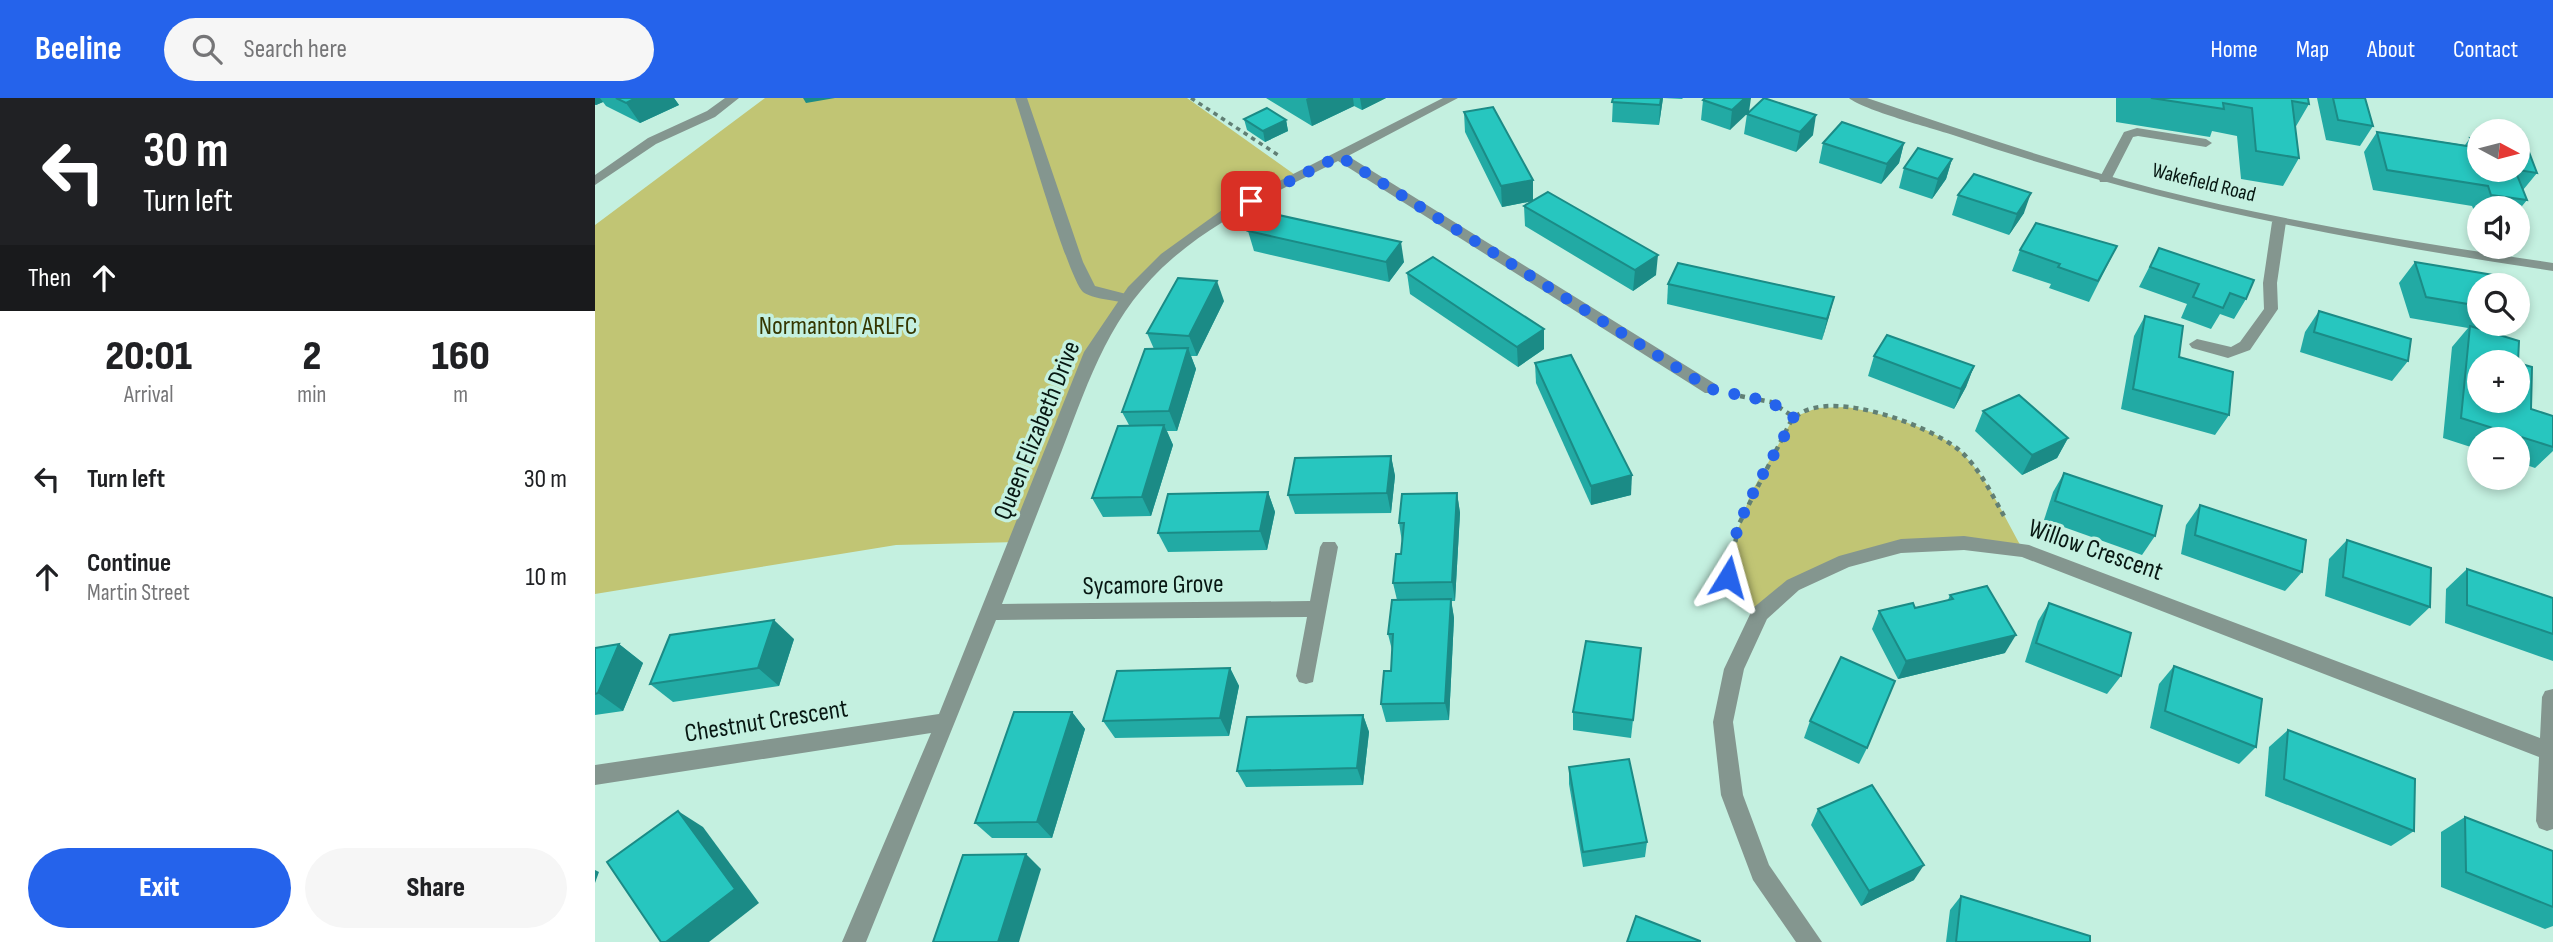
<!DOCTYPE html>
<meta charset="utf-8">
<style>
:root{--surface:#fff;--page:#f6f6f6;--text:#202124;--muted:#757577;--accent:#2563eb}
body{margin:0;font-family:"Sofia Sans Condensed",sans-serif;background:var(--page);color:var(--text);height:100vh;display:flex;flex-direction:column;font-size:26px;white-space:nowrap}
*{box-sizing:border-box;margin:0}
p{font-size:23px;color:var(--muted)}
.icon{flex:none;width:38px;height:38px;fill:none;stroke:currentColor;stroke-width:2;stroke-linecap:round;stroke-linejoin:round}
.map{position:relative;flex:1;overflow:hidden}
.drawer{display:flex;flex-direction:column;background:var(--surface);width:595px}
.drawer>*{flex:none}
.top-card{background:#202124;color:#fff;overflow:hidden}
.needle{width:46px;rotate:97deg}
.controls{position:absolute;left:1872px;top:21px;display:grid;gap:14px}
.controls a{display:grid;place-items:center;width:63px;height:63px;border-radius:50%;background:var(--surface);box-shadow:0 4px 10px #0003;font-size:35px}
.pin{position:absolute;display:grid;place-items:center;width:60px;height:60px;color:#fff;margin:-30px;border-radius:14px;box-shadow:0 4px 10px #0006}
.me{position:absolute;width:77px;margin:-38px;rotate:8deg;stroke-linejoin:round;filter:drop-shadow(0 0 5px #0008)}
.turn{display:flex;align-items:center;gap:24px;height:147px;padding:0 28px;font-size:32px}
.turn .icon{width:91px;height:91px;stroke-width:2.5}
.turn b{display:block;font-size:49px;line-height:60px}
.then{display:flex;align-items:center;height:66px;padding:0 28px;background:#0003;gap:14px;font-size:26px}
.eta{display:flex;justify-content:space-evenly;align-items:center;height:119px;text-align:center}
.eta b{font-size:42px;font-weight:800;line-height:49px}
.button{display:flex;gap:14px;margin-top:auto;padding:14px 28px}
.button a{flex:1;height:80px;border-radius:42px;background:var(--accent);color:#fff;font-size:28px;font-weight:800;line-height:80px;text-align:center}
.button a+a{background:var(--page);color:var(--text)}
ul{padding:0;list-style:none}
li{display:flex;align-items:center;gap:21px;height:98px;padding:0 28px}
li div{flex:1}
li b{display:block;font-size:26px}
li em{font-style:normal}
header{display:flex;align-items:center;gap:42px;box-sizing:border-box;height:98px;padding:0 35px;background:var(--accent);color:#fff}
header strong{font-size:33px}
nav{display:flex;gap:38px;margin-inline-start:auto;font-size:24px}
.search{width:490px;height:63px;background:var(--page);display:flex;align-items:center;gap:18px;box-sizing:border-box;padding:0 24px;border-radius:38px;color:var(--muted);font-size:26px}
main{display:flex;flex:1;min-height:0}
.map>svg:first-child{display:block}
</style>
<header>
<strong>Beeline</strong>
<div class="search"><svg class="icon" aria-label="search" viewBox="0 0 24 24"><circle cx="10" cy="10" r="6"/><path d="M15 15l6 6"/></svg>Search here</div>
<nav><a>Home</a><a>Map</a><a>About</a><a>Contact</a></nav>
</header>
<main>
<section class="drawer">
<div class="top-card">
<div class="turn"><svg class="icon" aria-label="left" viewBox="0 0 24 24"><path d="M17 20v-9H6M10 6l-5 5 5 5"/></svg><div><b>30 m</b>Turn left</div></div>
<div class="then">Then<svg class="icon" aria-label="ahead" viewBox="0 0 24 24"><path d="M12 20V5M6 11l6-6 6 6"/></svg></div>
</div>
<div class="eta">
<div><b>20:01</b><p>Arrival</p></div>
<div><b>2</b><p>min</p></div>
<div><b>160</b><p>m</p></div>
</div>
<ul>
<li><svg class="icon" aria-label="left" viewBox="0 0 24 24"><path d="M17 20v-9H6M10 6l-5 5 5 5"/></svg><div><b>Turn left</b></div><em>30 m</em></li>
<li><svg class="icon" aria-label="ahead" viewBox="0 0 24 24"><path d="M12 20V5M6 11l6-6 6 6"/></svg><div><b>Continue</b><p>Martin Street</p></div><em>10 m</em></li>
</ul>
<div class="button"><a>Exit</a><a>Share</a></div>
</section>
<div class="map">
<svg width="1958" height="844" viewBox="0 0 1958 844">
<rect width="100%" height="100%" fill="#c4f0e0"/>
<g fill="#c1c574">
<path d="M170,0h422l111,79 -105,56 -82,83 -94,226 -121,3 -301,49v-369z"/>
<path d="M1251,309c33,5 89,21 114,44 28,27 44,66 63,99l-59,-7 -119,18 -85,53 -32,-37 2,-25 21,-59 43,-76 23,-9z"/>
</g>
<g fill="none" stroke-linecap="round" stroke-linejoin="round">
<path stroke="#617f74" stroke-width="3.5" stroke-dasharray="4.5 4.5" stroke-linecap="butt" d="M596,0l87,57"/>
<g stroke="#617f74" stroke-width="4.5" stroke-dasharray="5 5" stroke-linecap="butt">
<path d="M1145,298l31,6 23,15"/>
<path d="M1142,490l-9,-11 11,-53 51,-101c28,-41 139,2 169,27 20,17 32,43 45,66"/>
</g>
<g fill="#84968f" fill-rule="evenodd">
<path d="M420,0h12l56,164 12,24 35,9 2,3 -2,3 -5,2c-11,-3 -33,-4 -42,-11 -15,-14 -58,-165 -68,-194z"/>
<path d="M1542,30l69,11 6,4 -6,4 -68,-11 -5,1 -23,45h-10l-1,-3 25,-47z"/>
</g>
<g fill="#84968f" fill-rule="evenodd">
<path d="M130,0h14l-24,19 -59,27 -61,41v-10l53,-37 59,-27z"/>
<path d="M848,0h15l-110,58 369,229 2,4 -2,4h-12l-367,-232c-57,29 -116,55 -165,97 -62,53 -83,119 -111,192 -20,51 -40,103 -60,154l308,-3 10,-54 3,-5h12l3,5 -25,135 -7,2 -7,-2 -3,-6 11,-59 -311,3 -130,322h-24l89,-209 -336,52v-20l344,-51 145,-362 44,-65 33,-33 61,-44z"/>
<path d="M1684,120l7,4 -9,61 1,26 -28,41 -22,8 -36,-10 -3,-4 8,-5 34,8 9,-5 24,-33 -1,-26 9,-61z"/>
<path d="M1369,438l65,9 511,193 2,-41 3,-6 8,-2v140l-6,2 -8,-3 -3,-7 3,-64 -517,-200 -58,-7 -63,3 -52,14 -50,23 -32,29 -23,50 -11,53 10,73 26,70 53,77h-26l-43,-62 -32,-85 -8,-73 11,-53 29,-61 34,-28 52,-24 62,-17z"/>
</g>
<path fill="#84968f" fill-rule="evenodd" d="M1254,0h18c95,32 191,65 289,91 130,33 264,54 397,74v8c-208,-31 -400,-68 -600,-136 -21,-7 -90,-25 -104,-37z"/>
</g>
<g fill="#22aaa4">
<path d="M0,0h79l5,7 -39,18 -34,-17 -3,-4 -7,3h-1z"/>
<path d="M671,0h120l-24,12 -8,-4 -42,20z"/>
<path d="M1018,0h70l-1,1 -19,-1 -4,27 -47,-3z"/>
<path d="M1156,0l-21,32 -29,-10 2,-20z"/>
<path d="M1521,0h192l1,6 -14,24 4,30 -16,28 -42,-7 -4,-43 -25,-5 -2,6 -94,-15z"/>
<path d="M1722,0h48l8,28 -13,20 -34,-6z"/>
<path d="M869,14l69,88 123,75 -23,16 -108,-65 -1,-20 9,-5 -31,6 -37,-75z"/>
<path d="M1152,16l66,21 -17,17 -52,-18z"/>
<path d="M649,21l42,1 2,11 -23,11 -18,-12z"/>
<path d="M1782,34l88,13 5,-7 10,2v30h38l19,3 -14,17 4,10 -9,11v-3h-38v8l-4,-1 -4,-9 -99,-16 -9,-38z"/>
<path d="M1228,45h81l-5,20 -18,21 -62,-21z"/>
<path d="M1357,61l-6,20 -14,20 -33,-11 5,-20z"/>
<path d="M1363,97l66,18 -15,22 -57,-20z"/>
<path d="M653,133l156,31 -15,20 -135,-31z"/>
<path d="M1522,148l-28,56 -40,-14 2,-4 -39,-13 8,-21z"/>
<path d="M1564,150l87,51 -12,20 -14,-5 -9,15 -30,-11 6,-14 -48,-17z"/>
<path d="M1820,164l65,23v39h15l-6,7 -6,-1 35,33 13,46 22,7v35l-18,17 -17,-6v-23h-38v11l-37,-12 9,-91 16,-19 -58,-10 -11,-35z"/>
<path d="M812,175l137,76 -26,18 -108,-73z"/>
<path d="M1073,186l166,13 -12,43 -155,-36z"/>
<path d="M629,203l-27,55h-6l5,13 -19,62h-10l6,14 -22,71 -48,1 -11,-19 37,-73 -7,-13 32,-63 -7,-16z"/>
<path d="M1724,213l89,50 -16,20 -92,-29 5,-20z"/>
<path d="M1550,218l34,41 50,58 -14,20 -94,-26 13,-73z"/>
<path d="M1279,258l100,10 -8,21 -12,22 -86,-33z"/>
<path d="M940,265l96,132 -40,10 -55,-122z"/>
<path d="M1388,313l85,27 -11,20 -35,17 -47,-44z"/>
<path d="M796,358l4,20 -4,37 -96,1 -7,-19z"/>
<path d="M1469,375l91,63 -13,19 -98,-35 9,-28z"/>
<path d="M673,394l7,20 -8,38 -99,2 -10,-19z"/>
<path d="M862,395l3,20 -5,88h-4l3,17 -5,102 -63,2 -5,-18 10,-33 1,-21 -4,-16 9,-34 -4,-17 8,-29 1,-12 -3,-19z"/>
<path d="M1605,407l102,67 -17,19 -104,-37 5,-29z"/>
<path d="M1752,442l83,67 -20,19 -85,-30 4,-37z"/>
<path d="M1872,471l86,29v63l-108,-38 1,-34z"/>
<path d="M1355,497l55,58 -107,26 -26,-50 7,-18 36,-3 33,-8z"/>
<path d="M1454,505l72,73 -14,18 -82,-32 13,-41z"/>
<path d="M199,541l-15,47 -106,16 -23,-18z"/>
<path d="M24,546l24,19 -20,48 -28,4v-67z"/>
<path d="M1046,550l-10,90 -58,-8v-18z"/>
<path d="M1579,568l82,81 -17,17 -89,-36 9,-44z"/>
<path d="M635,570l9,18 -10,50 -114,2 -12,-17z"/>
<path d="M477,614l13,17 -33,109h-60l-17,-15z"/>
<path d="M768,617l6,17 -6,53 -117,2 -9,-16z"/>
<path d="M1215,623l57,27 -8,16 -55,-26z"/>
<path d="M1693,632l126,101 -23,15 -126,-50 4,-49z"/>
<path d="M974,669l78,75 -2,15 -62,10 -14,-83z"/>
<path d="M1223,711l96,71 -53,26 -50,-81z"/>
<path d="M1870,719l88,34v75l-8,3 -104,-42v-55z"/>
<path d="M1366,798l129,46h-144l4,-32z"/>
</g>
<g fill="#1b8b86">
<path d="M0,0h5l3,4 -7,3 -1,-1z"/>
<path d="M41,0h38l5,7 -39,18 -14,-20z"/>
<path d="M208,0h32l-29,5z"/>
<path d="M713,0h45l1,8 -42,20 -6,-27z"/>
<path d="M765,0h26l-24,12z"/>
<path d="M1066,0h2l-4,27 1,-20z"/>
<path d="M1150,0h6l-2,14 -19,18 2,-20z"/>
<path d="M1221,17l-3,20 -17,17 4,-20z"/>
<path d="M691,22l2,11 -23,11 -2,-11z"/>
<path d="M1309,45l-5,20 -18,21 6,-20z"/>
<path d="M1357,61l-6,20 -14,20 6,-20z"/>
<path d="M938,82v21l-31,6 -1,-21z"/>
<path d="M1436,95l-7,20 -15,22 8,-21z"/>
<path d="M806,144l3,20 -15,20 -3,-20z"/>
<path d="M1063,157l-2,20 -23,16 2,-21z"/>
<path d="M622,183l7,20 -27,55 -8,-20z"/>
<path d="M1239,199l-5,20 -7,23 5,-21z"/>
<path d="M949,231v20l-26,18 -1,-20z"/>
<path d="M593,250l8,21 -19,62 -8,-20z"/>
<path d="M1379,268l-8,21 -12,22 7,-20z"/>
<path d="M569,327l9,20 -22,71 -9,-19z"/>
<path d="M1473,340l-11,20 -35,17 10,-20z"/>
<path d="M796,358l4,20 -4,37 -4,-20z"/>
<path d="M1037,377l-1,20 -40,10v-19z"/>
<path d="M673,394l7,20 -8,38 -7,-19z"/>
<path d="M862,395l3,20 -5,88 -3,-19z"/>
<path d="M856,501l3,19 -5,102 -4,-17z"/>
<path d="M179,522l20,19 -15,47 -21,-18z"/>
<path d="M1421,537l-11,18 -107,26 8,-18z"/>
<path d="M24,546l24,19 -20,48 -25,-18z"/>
<path d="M635,570l9,18 -10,50 -9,-18z"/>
<path d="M477,614l13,17 -33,109 -15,-16z"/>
<path d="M768,617l6,17 -6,53 -6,-17z"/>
<path d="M83,713l25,16 56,76 -50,39h-43z"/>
<path d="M431,756l15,15 -22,73h-21z"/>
<path d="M1329,767l-10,15 -53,26 8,-15z"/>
<path d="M0,772l4,2 -4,11z"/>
</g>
<g fill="#27c6bf" stroke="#1b8b86" stroke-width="2" fill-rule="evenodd">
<path d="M21,0h20l-10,5z"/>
<path d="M1018,0h48l-1,7 -48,-3z"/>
<path d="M1110,0h40l-13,12 -29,-10z"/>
<path d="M1169,0l52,17 -16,17 -53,-18z"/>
<path d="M1556,0h157l1,6 -17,-3 7,57 -43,-7 -4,-43 -29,-5 1,6z"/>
<path d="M1738,0h32l8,28 -35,-6z"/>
<path d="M898,9l40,73 -32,6 -37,-74z"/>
<path d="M672,10l19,12 -23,11 -19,-12z"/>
<path d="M1247,24l62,21 -17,21 -64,-21z"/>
<path d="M1782,34l96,15 -3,-9 10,2v30h35l12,30 -36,-5 -3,-9 -101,-16z"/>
<path d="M1923,48l9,1 10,26 -19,-3z"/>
<path d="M1323,50l34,11 -14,20 -34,-11z"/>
<path d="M1379,76l57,19 -14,21 -59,-19z"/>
<path d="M953,94l110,63 -23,15 -111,-64z"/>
<path d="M670,114l136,30 -15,20 -138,-31z"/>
<path d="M1441,125l81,23 -19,35 -40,-14 2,-3 -40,-14z"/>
<path d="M1564,150l95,32 -8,19 -16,-6 -7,15 -30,-11 6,-13 -49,-17z"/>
<path d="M838,159l111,72 -27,18 -110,-74z"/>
<path d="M1820,164l78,13 4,10h-17v21l-54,-9z"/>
<path d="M1083,165l156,34 -7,22 -159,-35z"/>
<path d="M583,180l39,3 -28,55 -42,-3z"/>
<path d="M1724,213l92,28 -3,22 -94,-29z"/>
<path d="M1550,218l38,10 -4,31 54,15 -4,43 -96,-26z"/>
<path d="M1875,228l49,15 -1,22 14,4 -1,42 22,7v31l-92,-29zM1885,264h38v39h-38z"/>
<path d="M1292,237l87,31 -13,23 -87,-33z"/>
<path d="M593,250l-19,63 -47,1 23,-63z"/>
<path d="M976,257l61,120 -41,11 -56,-123z"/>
<path d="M1424,297l49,43 -36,17 -49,-44z"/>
<path d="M569,327l-22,72 -50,1 26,-72z"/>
<path d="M796,358l-4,37 -99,2 7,-37z"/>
<path d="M1469,375l98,33 -7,30 -100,-35z"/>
<path d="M673,394l-8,39 -102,2 10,-39z"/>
<path d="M862,395l-5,89 -59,1 3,-29h5l3,-31h-5l3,-29z"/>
<path d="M1605,407l106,35 -4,32 -107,-37z"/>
<path d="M1752,442l84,28 -1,39 -87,-30z"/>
<path d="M1872,471l86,29v36l-86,-29z"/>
<path d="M1392,488l29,49 -110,26 -27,-50 34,-8 2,5 38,-9 -3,-4z"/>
<path d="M856,501l-6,104 -64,1 3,-33h7l2,-37h-5l4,-34z"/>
<path d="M1454,505l82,30 -10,43 -85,-33z"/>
<path d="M179,522l-16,48 -108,16 20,-49z"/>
<path d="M991,543l55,7 -8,72 -60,-8z"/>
<path d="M24,546l-21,49 -3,1v-46z"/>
<path d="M1246,559l54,24 -28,67 -57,-27z"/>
<path d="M1579,568l88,33 -6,48 -91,-36z"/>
<path d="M635,570l-10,50 -117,3 14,-50z"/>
<path d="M419,614h58l-35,110 -62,1z"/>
<path d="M768,617l-6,53 -120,3 10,-54z"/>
<path d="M1693,632l127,49 -1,52 -130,-52z"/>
<path d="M1034,661l18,83 -64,10 -14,-85z"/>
<path d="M1277,687l52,80 -55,26 -51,-82z"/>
<path d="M83,713l57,78 -69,53h-5l-54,-80z"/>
<path d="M1870,719l88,34v56l-87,-35z"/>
<path d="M431,756l-28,88h-65l30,-87z"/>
<path d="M1366,798l129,40v6h-134z"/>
<path d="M1041,818l64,25v1h-73z"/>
</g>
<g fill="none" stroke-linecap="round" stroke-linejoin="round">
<path stroke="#2563eb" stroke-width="12" stroke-dasharray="0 21.6" d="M656,103l88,-45 372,233 60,13 23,16c-27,52 -62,99 -66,159"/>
</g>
<g text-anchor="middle" stroke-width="7" stroke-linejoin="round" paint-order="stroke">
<g font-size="21" fill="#071712" stroke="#c4f0e0">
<text transform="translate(1609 84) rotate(14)" y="7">Wakefield Road</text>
</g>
<g font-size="26" fill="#353600" stroke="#c4f0e0">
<text x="243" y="236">Normanton ARLFC</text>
</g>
<g font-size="26" fill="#071712" stroke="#c4f0e0">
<text transform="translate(441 332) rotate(-68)" y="9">Queen Elizabeth Drive</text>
<text transform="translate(1501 451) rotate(19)" y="9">Willow Crescent</text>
<text transform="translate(558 486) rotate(-1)" y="9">Sycamore Grove</text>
<text transform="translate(171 622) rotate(-9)" y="9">Chestnut Crescent</text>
</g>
</g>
</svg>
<div class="controls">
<a><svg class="needle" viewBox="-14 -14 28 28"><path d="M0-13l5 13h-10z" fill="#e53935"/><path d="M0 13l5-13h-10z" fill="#757577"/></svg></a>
<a><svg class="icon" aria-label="sound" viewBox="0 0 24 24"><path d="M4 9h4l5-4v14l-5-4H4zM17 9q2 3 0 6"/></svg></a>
<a><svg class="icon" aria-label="search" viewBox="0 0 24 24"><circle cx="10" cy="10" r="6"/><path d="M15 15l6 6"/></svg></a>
<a>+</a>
<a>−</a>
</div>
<div class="pin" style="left:656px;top:103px;background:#d93025"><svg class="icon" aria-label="arrive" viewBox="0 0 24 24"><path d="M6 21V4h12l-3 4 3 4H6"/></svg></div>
<svg class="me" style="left:1133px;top:479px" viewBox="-20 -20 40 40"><path d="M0-17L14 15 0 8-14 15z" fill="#2563eb" stroke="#fff" stroke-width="4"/></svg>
</div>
</main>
